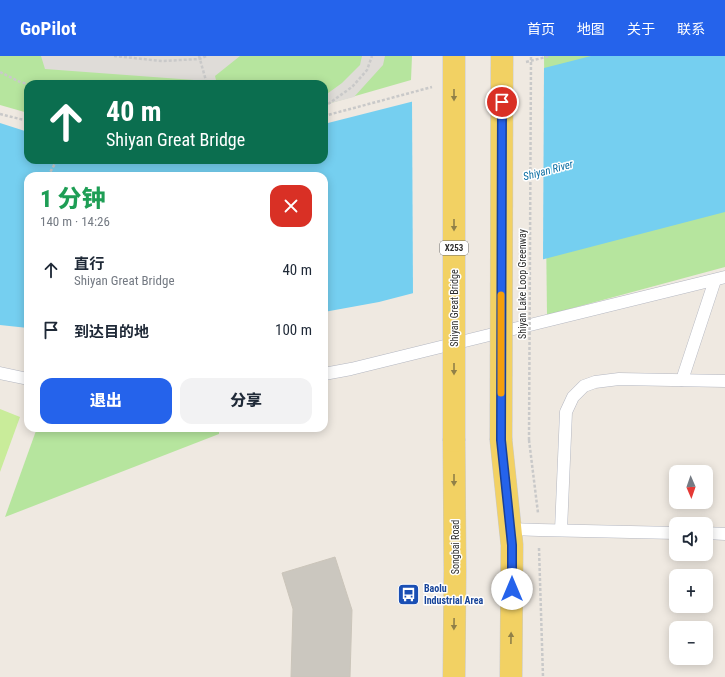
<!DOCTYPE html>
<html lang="zh">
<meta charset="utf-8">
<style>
:root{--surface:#fff;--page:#f2f2f3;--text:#1f2937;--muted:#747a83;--accent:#2563eb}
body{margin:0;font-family:"Roboto Condensed","Noto Sans SC",sans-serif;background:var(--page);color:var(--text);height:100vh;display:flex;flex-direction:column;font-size:15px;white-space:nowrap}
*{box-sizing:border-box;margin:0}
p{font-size:13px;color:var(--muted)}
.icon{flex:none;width:22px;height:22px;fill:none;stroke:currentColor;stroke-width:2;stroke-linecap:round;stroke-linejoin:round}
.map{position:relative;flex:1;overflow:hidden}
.side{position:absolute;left:24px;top:116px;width:304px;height:260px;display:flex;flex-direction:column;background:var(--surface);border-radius:12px;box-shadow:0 2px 10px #0003}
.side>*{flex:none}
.top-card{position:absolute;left:24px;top:24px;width:304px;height:84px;border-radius:12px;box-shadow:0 2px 10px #0003;background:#0b6e4f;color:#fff;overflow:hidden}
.needle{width:26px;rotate:178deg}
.buttons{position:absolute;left:669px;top:409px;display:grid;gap:8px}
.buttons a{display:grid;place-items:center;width:44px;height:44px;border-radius:8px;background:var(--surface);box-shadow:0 2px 10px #0003;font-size:20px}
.pin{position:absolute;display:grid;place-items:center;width:34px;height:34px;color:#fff;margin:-17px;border:2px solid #fff;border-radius:50%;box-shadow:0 1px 4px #0007}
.me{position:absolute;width:44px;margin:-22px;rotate:0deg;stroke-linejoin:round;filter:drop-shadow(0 0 3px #0008)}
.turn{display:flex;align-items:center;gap:14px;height:84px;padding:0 16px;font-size:18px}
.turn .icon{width:52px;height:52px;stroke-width:2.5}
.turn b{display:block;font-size:28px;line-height:34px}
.round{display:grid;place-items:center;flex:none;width:42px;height:42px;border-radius:12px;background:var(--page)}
.overview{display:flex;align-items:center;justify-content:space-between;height:68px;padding:0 16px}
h1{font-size:24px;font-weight:800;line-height:30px;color:#1e9e55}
.cta{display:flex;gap:8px;margin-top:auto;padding:8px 16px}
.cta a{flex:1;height:46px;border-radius:12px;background:var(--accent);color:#fff;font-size:16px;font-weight:800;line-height:46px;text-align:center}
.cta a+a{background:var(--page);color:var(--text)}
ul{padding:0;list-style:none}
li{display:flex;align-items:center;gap:12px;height:60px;padding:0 16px}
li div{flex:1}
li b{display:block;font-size:15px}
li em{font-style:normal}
header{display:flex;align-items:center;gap:24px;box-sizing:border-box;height:56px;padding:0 20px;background:var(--accent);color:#fff}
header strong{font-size:19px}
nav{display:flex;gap:22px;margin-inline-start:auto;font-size:14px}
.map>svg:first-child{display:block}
</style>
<header>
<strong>GoPilot</strong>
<nav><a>首页</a><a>地图</a><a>关于</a><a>联系</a></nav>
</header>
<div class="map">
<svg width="725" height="621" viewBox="0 0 725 621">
<rect width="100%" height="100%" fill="#efe9e1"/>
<g fill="#b6e59e">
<path d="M0,0h412l-1,24 -87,25v-21h-296v29l-28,-8z"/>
<path d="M544,0h181v211l-178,48z"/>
<path d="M37,372h182v6l-214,83z"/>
</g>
<path fill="#c9ec9a" d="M0,353l20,8 -20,55z"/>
<g fill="#dfdcd8">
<path d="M41,0h199l-25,20 2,8h-22l-1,-4 -149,-11z"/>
<path d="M362,0h23l-2,9 -29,32 -30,8v-9l18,-13 18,-18z"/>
</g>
<path fill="#75cff0" d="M591,0h134v156l-346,90 -55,10v-136h-296v152l-28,-3v-202l28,9v28h296v-36z"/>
<path fill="#efe9e1" d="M544,10l-1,195 -130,34 -1,-195z"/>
<path fill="#cbc7bf" stroke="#cbc5ba" d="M335,501l17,53 -2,67h-59l2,-68 -11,-36z"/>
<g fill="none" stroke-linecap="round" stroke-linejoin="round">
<defs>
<g id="lane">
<path d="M0,317l28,6"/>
<path d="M324,318l27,-5 374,-92"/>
<path d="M682,324l33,-100"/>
<path d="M510,473l29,1 137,3"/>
<path d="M561,474l5,-118 7,-15 11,-11 11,-4 24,-3 106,2"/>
<path d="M706,477l19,1"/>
</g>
<g id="primary">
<path d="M501,384l11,105 -1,132"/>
<path d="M454,621l1,-106 -1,-130"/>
</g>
</defs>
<use href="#lane" stroke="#b4b7c1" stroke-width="13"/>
<use href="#primary" stroke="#c9c9c9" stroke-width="23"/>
<g stroke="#c9c9c9" stroke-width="2.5" stroke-dasharray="3 2" stroke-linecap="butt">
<path d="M114,0l48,5 38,-2 6,-3"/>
<path d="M199,0l8,28"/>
<path d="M526,6l24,-6"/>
<path d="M0,16l20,10 8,2"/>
<path d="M324,51l28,-20 15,-17 5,-14"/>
<path d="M0,58l28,7"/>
<path d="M324,60l108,-29"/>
<path d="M48,120l9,-16"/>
<path d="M529,384l9,73"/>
<path d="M539,492l4,129"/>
</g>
<use href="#lane" stroke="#fff" stroke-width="12"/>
<use href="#primary" stroke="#f2d163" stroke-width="22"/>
<defs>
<g id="primary-bridge">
<path d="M501,384l1,-384"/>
<path d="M454,385v-385"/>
</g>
</defs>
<use href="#primary-bridge" stroke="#c9c9c9" stroke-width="23" stroke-linecap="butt"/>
<path stroke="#c9c9c9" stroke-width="2.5" stroke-dasharray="3 2" stroke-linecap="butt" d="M529,384l2,-384"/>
<use href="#primary-bridge" stroke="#f2d163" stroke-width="22"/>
</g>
<defs><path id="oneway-solid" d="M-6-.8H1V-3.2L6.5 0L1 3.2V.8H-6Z"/></defs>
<g fill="#908048">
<use href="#oneway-solid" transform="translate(454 39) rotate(90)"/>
<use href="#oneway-solid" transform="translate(454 169) rotate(90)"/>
<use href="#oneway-solid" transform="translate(454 313) rotate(90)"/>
<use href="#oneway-solid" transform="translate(454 424) rotate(90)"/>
<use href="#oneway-solid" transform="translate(454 568) rotate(91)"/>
<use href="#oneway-solid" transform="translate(511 582) rotate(-89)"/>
</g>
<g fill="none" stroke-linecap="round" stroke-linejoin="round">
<defs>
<path id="route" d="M502,46l-1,338 11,105v44"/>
</defs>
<use href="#route" stroke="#184099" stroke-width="10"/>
<use href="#route" stroke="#2563eb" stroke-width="7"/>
<path stroke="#f59e0b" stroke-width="7" d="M501,337v-98"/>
</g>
<defs>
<symbol id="bus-square" viewBox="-11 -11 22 22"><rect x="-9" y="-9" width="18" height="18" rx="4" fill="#1a4fb4" stroke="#fff"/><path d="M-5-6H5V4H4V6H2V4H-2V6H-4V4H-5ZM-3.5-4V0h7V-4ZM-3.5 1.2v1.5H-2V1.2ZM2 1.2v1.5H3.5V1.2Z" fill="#fff"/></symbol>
</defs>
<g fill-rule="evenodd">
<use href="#bus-square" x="396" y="526" width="25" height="25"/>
</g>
<g text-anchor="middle" stroke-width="3" stroke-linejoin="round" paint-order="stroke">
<rect fill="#fff" stroke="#6d6d6d" stroke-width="1" x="440" y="185" width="28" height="14" rx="3"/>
<g font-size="9" font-weight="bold" fill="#2e2e2e">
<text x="454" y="195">X253</text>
</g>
<g font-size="10" fill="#2e2e2e" stroke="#fff">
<text transform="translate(522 228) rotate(-90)" y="4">Shiyan Lake Loop Greenway</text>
<text transform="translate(454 252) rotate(-90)" y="4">Shiyan Great Bridge</text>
<text transform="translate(455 491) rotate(-90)" y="4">Songbai Road</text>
</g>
<g font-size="10" font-weight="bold" fill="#164399" stroke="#fff" text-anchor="start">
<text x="424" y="536">Baolu<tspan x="424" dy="12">Industrial Area</tspan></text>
</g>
<g font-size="11" font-style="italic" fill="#0d6fa3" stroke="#fff">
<text transform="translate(548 114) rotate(-15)" y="4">Shiyan River</text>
</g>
</g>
</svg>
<div class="buttons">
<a><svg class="needle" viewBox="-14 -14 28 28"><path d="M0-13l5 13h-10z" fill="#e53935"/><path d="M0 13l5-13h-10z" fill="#747a83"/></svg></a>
<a><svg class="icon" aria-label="sound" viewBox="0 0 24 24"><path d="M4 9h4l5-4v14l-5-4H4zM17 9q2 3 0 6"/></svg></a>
<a>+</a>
<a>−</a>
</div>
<div class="pin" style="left:502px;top:46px;background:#d93025"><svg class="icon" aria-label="arrive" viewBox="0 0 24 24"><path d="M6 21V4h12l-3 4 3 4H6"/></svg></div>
<svg class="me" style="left:512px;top:533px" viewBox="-20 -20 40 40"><circle r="19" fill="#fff"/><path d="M0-13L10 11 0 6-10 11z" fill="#2563eb"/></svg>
<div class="top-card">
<div class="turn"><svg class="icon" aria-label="ahead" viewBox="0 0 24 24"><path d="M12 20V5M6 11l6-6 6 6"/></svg><div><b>40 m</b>Shiyan Great Bridge</div></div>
</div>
<section class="side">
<div class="overview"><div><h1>1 分钟</h1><p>140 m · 14:26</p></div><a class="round" style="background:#d93025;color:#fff"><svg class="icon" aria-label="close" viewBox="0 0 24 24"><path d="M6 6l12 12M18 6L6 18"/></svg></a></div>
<ul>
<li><svg class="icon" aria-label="ahead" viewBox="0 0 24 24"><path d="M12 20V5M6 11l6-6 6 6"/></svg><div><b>直行</b><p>Shiyan Great Bridge</p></div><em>40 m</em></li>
<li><svg class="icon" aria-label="arrive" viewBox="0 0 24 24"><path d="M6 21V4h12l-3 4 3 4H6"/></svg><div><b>到达目的地</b></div><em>100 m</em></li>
</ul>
<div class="cta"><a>退出</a><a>分享</a></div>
</section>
</div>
